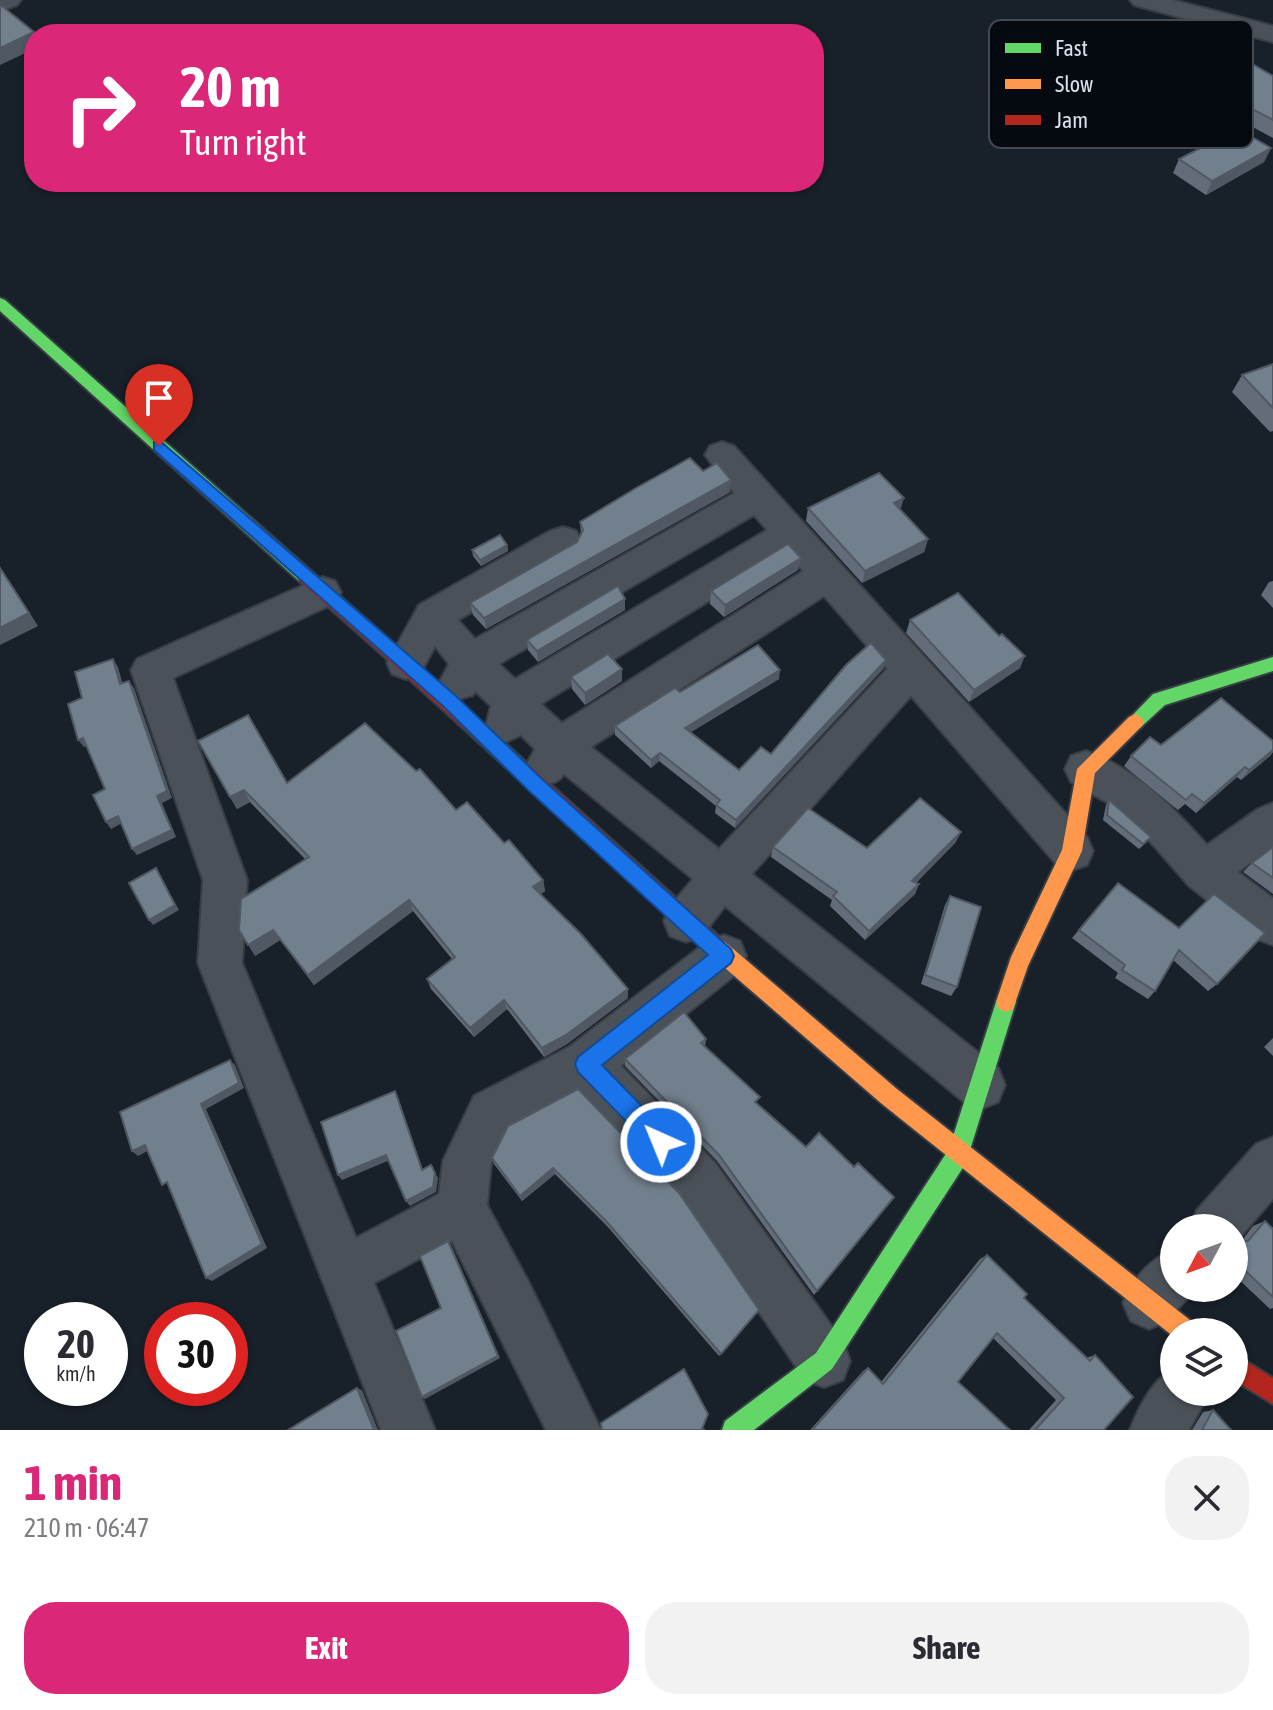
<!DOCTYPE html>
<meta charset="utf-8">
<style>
:root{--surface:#fff;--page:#f2f2f3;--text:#2b2b33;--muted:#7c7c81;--accent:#db2777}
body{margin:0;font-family:"Asap Condensed",sans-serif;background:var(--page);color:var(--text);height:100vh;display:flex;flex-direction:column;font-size:30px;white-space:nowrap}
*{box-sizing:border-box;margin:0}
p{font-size:26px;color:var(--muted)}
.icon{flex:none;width:44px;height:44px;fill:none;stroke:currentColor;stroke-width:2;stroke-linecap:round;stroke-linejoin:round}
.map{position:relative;height:1430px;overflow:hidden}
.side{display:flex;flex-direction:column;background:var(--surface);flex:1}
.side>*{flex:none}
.banner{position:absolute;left:24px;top:24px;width:800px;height:168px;border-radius:32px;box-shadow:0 2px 6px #0004;background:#db2777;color:#fff;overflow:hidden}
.needle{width:52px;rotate:229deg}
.controls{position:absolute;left:1160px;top:1214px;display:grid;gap:16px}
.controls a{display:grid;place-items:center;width:88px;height:88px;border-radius:50%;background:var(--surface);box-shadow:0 2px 6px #0004;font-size:40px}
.speed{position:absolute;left:24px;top:1302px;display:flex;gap:16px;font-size:40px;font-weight:700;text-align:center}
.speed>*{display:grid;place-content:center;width:104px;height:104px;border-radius:50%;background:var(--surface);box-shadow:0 2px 6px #0004;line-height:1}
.speed small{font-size:20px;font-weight:400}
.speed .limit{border:12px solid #d22;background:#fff;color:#111}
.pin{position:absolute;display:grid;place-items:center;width:68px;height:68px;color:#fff;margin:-82px -34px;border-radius:50% 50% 50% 0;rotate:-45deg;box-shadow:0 0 8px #0007}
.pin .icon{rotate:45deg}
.me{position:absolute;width:88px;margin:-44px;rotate:316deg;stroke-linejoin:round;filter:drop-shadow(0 0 6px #0008)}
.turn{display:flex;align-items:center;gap:28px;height:168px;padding:0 24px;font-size:36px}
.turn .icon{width:104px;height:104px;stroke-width:2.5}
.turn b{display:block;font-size:56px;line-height:68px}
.round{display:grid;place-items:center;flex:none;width:84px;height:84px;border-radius:32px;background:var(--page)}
.summary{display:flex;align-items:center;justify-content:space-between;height:136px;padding:0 24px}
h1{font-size:48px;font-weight:700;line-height:60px;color:var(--accent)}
.cta{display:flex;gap:16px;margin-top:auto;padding:16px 24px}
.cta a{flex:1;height:92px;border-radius:32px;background:var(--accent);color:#fff;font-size:32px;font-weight:700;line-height:92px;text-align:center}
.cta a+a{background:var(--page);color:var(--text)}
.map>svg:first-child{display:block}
</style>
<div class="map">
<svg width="1273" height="1430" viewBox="0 0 1273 1430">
<rect width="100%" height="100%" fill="#182029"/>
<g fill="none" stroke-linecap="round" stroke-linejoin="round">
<defs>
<g id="street">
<path d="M0,0h21l-4,5 -17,6z"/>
<path d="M1130,0h43l100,26v16l-139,-37z"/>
<path d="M722,442l12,4 353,391 6,14 -6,14 -15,5 -15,-5 -146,-169 -159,178 246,194 7,17 -7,17 -17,7 -17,-7 -239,-196 -23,30 -16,6 -16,-6 -6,-15 6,-15 23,-27 -129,-105c-8,13 -20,10 -33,6l-6,-13 10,-18 -14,-14 -15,7 -14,-5 -6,-12 5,-19 -16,-15 -2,4 -14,4 -14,-4 -6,-12 10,-19 -14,-18 -15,28 -14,5 -14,-5 -5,-11 32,-58 131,-74 13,-4 13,4 5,10 -5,10 -118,69 17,19 259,-146 -29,-38 5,-9zM754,515l13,15 -252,149 -16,-15zM787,553l16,18 -241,152 -21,-19zM824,596l63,73 -168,180 -128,-102z"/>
<path d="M322,577l13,4 6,11 -6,11 -162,75 74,202 -5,83 114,275 83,-44 4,-33 31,-65 95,-49 139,-106 16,-6 16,6 6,15 -6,15 -119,95 94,97 128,179 7,19 -7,19 -19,7 -19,-7 -124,-183 -101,-105 -72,38 -17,34 -4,41 41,76 73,149h-55l-94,-189 -78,42 61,147h-54l-183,-467 5,-83 -72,-210 6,-11z"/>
<path d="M1086,751c51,18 86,55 121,94l51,-36 15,-6v43l-35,26 35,26v47l-16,-6 -68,-53 -49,-56 -32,-27 -37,-21 -6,-13 6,-13z"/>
<path d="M1273,1137v62l-39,45v-16h-44l7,-18 59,-66z"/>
<path d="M1174,1249v39h20l-2,5 -25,28 -18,8 -18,-8 -8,-18c10,-25 26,-43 51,-54z"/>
<path d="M1174,1369v23h36l-21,38h-59c8,-21 23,-52 44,-61z"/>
</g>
<g id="fast">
<path d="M0,298l5,2 306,271 2,5 -2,5h-12l-299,-270z"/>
<path d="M1273,657v14l-108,34 -24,22 -6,3 -6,-3 -3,-5 27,-28z"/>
<path d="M1006,992l7,3 3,7 -50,161 -134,206 -78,61h-32l3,-9 91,-68 133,-204 47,-147 3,-7z"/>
</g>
<g id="slow">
<path d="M1135,714l6,3 3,5 -3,5 -46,46 -13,78 -54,115 -15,43 -7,3 -7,-3 -3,-7 15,-45 51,-107 15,-81 52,-52z"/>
<path d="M717,938l7,3 173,148 298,235 4,8h-25v5l-292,-233 -172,-149 -3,-7 3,-7z"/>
</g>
<g id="jam">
<path d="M305,569l6,2c140,121 275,247 413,370l3,7 -3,7 -7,3 -7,-3c-137,-125 -271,-252 -411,-374l-2,-5z"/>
<path d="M1234,1354l39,24v26l-39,-24z"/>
</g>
</defs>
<use href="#street" stroke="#373d45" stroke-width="4"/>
<use href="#fast" stroke="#373d45" stroke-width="4"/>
<use href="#slow" stroke="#373d45" stroke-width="4"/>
<use href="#jam" stroke="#373d45" stroke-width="4"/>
<use href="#street" fill="#4b5158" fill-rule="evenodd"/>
<use href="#fast" fill="#63d668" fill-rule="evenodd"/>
<use href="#slow" fill="#ff974d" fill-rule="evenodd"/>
<use href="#jam" fill="#b3261e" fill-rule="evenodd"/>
</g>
<g fill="#626d79">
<path d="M1273,76v62l-79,-43 5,-14z"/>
<path d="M1078,91l84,8 -54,28 -35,-22z"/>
<path d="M1271,148l-7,14 -58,33 -33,-22 6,-14z"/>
<path d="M1273,364v67l-3,1 -38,-40 10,-17z"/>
<path d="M703,471l27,21 -244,137 -13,-14 -3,-12 107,-61 4,-8 -1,-12z"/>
<path d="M808,508l120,31 -4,13 -62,31 -56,-62z"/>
<path d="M507,545l1,6 -27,15 -8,-10 -1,-6z"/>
<path d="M798,570l-74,47 -14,-13 1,-13z"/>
<path d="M1273,581v27l-12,-13 8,-13z"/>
<path d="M625,599v11l-87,52 -10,-12 -1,-10z"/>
<path d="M910,620l89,16 21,32 -51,34 -63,-69z"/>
<path d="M886,660l-3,9 -148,159 -20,-15 1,-7 -57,-45 -8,7 -36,-33v-9l65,-34 99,-13 -88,53 48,38 32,-16z"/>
<path d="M622,669v12l-37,24 -13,-16 -1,-12z"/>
<path d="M198,741l89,42 169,27 48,33 39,37 2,11 -5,3 88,95v9l-61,46 -23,13 -37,-48 -33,28 -43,-48 -4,-10 25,-20 -39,-48 -99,74 -34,-45 -25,16 50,-97 -55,-57 -13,7z"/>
<path d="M1273,741v11l-3,4 -29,24 -4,-3 -41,36 -11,-9 -7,6 -54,-44 7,-10 30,-11z"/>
<path d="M1109,800l38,42 -8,7 -36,-29 3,-15z"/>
<path d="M956,842l-40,41 3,1 -4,10 -50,46 -35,-34 2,-6 -61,-43 2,-10 94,1z"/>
<path d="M1273,847v47l-30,-22 9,-9z"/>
<path d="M1118,883l99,101 -9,7 -35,-31 -18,31 -7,8 -33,-21 3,-5 -46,-35z"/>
<path d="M950,896l7,91 -6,9 -30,-12 24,-79z"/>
<path d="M1273,1038v18l-9,-9z"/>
<path d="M706,1039l-1,7 53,58 48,43 48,20 40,30 -80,98 -97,-134 -92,-95v-7z"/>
<path d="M508,1126l251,184 -40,46 -112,-130 -52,-52 -33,27 -28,-37 -2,-6z"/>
<path d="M1265,1221l8,8v79l-3,1 -36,-34v-34l8,-4 1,2 10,-13z"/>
<path d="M987,1255l37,43 62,60 9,-3 9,75h-75l27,-30 -63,-62 -35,44 52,48h-200l54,-60 4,-2 13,14 99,-123z"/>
<path d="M1213,1410l18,20h-39l11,-18z"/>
</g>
<g fill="#505963">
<path d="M34,32v17l-34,16v-17z"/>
<path d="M1167,85l-5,14 -54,28 5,-14z"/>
<path d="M1271,148l-7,14 -58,33 6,-14z"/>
<path d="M731,480l-1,12 -244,137 -2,-11z"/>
<path d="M904,498l-4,13 -6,-8z"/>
<path d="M928,539l-4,13 -62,31 3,-12z"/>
<path d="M507,545l1,6 -27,15 -1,-6z"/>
<path d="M801,558l-3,12 -74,47 1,-12z"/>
<path d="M9,580l29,46 -38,19v-17z"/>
<path d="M625,599v11l-87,52 -1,-11z"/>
<path d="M1025,656l-5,12 -51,34 5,-12z"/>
<path d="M113,659l5,8 7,25 -5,-8z"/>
<path d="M886,660l-3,9 -148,159 1,-8z"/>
<path d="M622,669v12l-37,24v-12z"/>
<path d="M780,670l-1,9 -95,57 1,-8z"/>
<path d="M129,681l5,7 38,110 -10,5 14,34 -39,18 -5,-6 25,-53z"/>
<path d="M83,738l5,8 -4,1 -6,-7z"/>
<path d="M1273,750l-3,6 -29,24 8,-10z"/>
<path d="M660,753l-1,8 -8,7v-8z"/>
<path d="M1245,767l-8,10 -41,36 8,-10z"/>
<path d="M244,790l6,12 -13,7 -7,-12z"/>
<path d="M118,816l6,6 -13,7 -5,-7z"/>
<path d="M961,832l-5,10 -49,49 5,-10z"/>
<path d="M156,868l23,42 -26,15 -4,-5z"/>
<path d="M543,880l2,11 -10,8 -2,-12z"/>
<path d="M919,884l-4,10 -50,46 4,-9z"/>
<path d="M409,900l4,11 -99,74 -6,-10z"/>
<path d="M273,930l7,10 -25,16 -7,-11z"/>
<path d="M628,989v9l-61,46 -23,13 -2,-9z"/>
<path d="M504,1000l3,9 -33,28 -4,-9z"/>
<path d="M230,1060l5,5 9,23 -38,21 61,139 -55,33 -6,-3 -5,-174z"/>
<path d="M395,1091l3,6 27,79 -3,-6z"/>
<path d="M145,1145l6,4 -13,7 -6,-5z"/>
<path d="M386,1155l4,5 -48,20 -4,-5z"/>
<path d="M431,1165l7,13 -2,14 -26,14 -4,-5z"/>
<path d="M553,1168l2,6 -33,27 -2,-5z"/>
<path d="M448,1241l3,4 49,113 -75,41 -3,-2 76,-41z"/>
<path d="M357,1388l5,2 16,40h-4z"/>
</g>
<g fill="#727f8d" stroke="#505963" stroke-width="2">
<path d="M0,6h2l32,26 -34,16z"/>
<path d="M1242,58l31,18v44l-74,-39z"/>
<path d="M1238,129l33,19 -59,33 -33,-22z"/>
<path d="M1273,364v44l-31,-33z"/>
<path d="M690,458l13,13 14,-8 14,17 -247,138 -14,-15 107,-61 6,-12 -3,-8 56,-34z"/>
<path d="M879,473l25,25 -10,5 34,36 -63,32 -57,-63z"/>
<path d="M500,535l7,10 -27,15 -8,-10z"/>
<path d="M788,544l13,14 -76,47 -14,-14z"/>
<path d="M0,568l29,45 -29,15z"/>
<path d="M618,586l7,13 -88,52 -10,-11z"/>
<path d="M958,593l41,43 3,-2 23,22 -51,34 -64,-70z"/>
<path d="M871,643l15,17 -150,160 -20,-15 4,-5 -60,-47 -9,7 -36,-34 60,-38 5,4 78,-47 22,25 -95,58 54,42 22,-23 10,7 75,-89z"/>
<path d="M608,654l14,15 -37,24 -14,-16z"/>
<path d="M113,659l7,25 9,-3 38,110 -10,5 15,34 -40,19 -14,-33 -12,6 -13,-27 12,-6 -22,-51 -5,2 -10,-36 14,-6 -7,-26z"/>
<path d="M1221,698l52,43v9l-24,20 -4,-3 -41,36 -12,-9 -6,6 -55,-44 19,-19 11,8z"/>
<path d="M248,715l39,68 78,-60 51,48 4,-2 36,41 11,-8 37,41 5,-3 34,40 -10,7 48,47 47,55 -62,46 -24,13 -38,-48 -34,28 -43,-49 28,-22 -46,-57 -101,75 -35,-45 -25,15 -9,-15 2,-31 68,-42 -65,-67 -14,7 -32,-56z"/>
<path d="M920,798l41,34 -49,49 7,3 -50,47 -36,-35 4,-4 -64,-45 35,-39 59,40z"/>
<path d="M1109,800l42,37 -8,7 -36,-29z"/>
<path d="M1273,847v31l-21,-15z"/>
<path d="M156,868l19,37 -26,15 -20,-37z"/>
<path d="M1118,883l61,45 35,-34 51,39 -48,51 -38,-34 -24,41 -33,-21 3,-5 -46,-35z"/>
<path d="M950,896l31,11 -24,80 -32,-12z"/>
<path d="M684,1012l22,27 -5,4 59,54 -5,5 51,45 13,-14 35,34 4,-4 36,34 -77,94 -98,-136 -94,-96z"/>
<path d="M230,1060l9,23 -38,21 61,140 -56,34 -39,-96 -5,3 -17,-40 -13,6 -12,-39z"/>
<path d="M578,1089l101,104 80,117 -38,44 -115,-133 -53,-53 -33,28 -28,-38 16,-32z"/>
<path d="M395,1091l27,79 9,-5 4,8 -2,14 -27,14 -20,-46 -48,20 -17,-53z"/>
<path d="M1265,1221l8,8v68l-39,-37v-13l8,-10 1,4h5z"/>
<path d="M448,1241l50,115 -76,41 -26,-66 45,-23 -21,-52z"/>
<path d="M987,1255l40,39 -3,4 66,63 5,-6 38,42 -29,33h-69l29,-32 -67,-65 -39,49 52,48h-198l56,-62 15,16z"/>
<path d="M684,1369l24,45 -6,15 3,1h-103l-1,-7z"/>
<path d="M357,1388l17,42h-86z"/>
<path d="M1213,1410l18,20h-29z"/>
</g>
<path fill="#1a73e8" stroke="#114b97" stroke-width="2" d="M159,440l297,256 86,83 189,170 3,7 -3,7 -129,102 67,69 3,8 -3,7 -8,4 -8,-4 -75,-77 -3,-8 3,-7 130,-102 -180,-165 -85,-84 -289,-256v-8z"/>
<rect x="989" y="20" width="264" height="128" rx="12" fill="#050910" stroke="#444a52" stroke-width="2"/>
<rect x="1005" y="43" width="36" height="10" fill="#63d668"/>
<rect x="1005" y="79" width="36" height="10" fill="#ff974d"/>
<rect x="1005" y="115" width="36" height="10" fill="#b3261e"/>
<g font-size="22" fill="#d8e1eb">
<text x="1055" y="56">Fast</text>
<text x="1055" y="92">Slow</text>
<text x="1055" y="128">Jam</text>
</g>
</svg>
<div class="controls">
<a><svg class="needle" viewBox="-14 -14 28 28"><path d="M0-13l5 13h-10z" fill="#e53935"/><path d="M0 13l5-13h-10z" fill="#7c7c81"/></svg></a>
<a><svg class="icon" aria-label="layers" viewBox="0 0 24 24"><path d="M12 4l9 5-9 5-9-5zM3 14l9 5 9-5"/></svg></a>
</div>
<div class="speed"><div>20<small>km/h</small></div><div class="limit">30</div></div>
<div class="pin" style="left:159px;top:446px;background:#d93025"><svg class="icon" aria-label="arrive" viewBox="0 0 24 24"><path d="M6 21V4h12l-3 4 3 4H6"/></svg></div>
<svg class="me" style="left:661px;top:1142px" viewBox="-20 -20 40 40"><circle r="17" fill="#1a73e8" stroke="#fff" stroke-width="3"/><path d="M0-11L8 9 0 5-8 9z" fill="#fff"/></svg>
<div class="banner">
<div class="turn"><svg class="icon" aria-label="right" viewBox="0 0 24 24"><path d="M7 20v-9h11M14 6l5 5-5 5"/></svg><div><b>20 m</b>Turn right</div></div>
</div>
</div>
<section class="side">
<div class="summary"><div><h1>1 min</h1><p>210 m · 06:47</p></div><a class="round"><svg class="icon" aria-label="close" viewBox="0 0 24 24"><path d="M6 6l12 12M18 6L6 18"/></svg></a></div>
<div class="cta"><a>Exit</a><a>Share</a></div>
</section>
